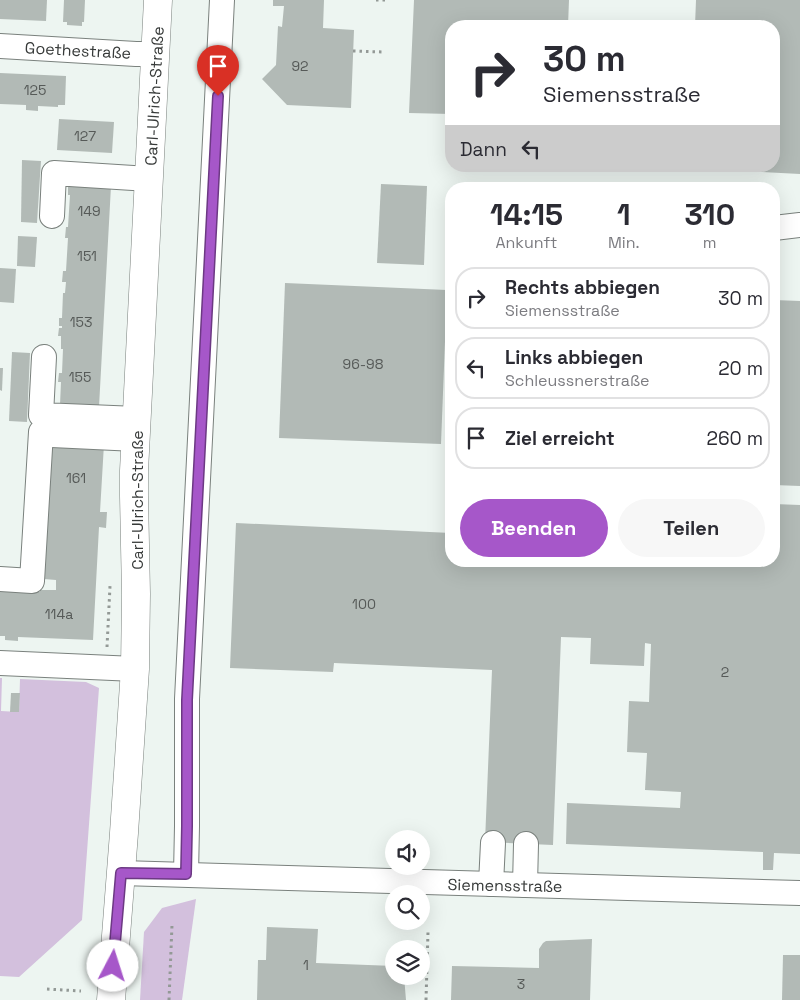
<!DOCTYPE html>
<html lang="de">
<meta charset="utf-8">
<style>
:root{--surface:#fff;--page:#f7f7f7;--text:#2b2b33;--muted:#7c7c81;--line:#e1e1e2;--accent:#a657c9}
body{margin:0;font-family:"Space Grotesk",sans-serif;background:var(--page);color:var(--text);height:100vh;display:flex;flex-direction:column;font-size:19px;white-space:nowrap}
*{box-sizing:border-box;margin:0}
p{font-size:16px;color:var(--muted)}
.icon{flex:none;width:28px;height:28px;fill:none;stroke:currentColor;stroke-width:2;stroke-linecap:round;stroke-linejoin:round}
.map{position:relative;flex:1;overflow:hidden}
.sheet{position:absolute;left:445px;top:182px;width:335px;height:385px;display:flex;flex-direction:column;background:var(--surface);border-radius:20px;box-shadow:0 5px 20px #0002}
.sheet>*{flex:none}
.banner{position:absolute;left:445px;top:20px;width:335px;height:152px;border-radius:20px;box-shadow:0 5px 20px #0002;background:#fff;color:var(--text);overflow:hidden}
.fabs{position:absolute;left:385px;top:830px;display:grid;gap:10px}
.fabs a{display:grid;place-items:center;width:45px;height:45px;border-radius:50%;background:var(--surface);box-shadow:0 5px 20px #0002;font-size:25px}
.pin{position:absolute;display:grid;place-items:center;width:42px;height:42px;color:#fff;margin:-51px -21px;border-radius:50% 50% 50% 0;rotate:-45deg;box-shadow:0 0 5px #0007}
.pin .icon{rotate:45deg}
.me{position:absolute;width:55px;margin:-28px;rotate:5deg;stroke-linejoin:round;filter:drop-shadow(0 0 4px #0008)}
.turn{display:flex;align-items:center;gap:18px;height:105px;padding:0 15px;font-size:22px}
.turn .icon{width:65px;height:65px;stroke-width:2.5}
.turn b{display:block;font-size:35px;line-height:42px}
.then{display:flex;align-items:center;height:48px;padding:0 15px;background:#0003;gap:10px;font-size:19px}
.eta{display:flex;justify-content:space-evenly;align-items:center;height:85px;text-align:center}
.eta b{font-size:30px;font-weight:600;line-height:35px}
.primary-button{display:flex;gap:10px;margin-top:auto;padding:10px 15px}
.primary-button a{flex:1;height:58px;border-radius:30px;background:var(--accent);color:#fff;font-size:20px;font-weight:600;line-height:58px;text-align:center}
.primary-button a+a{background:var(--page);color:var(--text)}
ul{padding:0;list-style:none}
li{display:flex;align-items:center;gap:15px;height:62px;margin:0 10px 8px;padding:0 5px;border:2px solid var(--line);border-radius:20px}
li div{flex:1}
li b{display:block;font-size:19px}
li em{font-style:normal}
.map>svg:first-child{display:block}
</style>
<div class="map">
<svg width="800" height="1000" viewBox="0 0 800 1000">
<rect width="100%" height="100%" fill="#edf5f1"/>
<g fill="#d3c0dd">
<path d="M0,678h2l-1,33 18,1 1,-33 66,3 13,6 -17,232 -63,57 -19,-1z"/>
<path d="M196,899l-14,101h-42l4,-68 18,-24z"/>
</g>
<g fill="#b2bab6">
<path d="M0,0h47l-1,21 -46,-2z"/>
<path d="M64,0h21l-1,22h-2v4l-15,-1v-3h-4z"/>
<path d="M273,0h51l-1,28 31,2 -3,78 -64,-3 -25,-26 14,-14 2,-39 4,1 2,-21h-11z"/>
<path d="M414,0h155l-1,26h-117v88l-42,-1z"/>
<path d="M696,0h104v174l-113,-6v-2h87v-140h-79z"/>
<path d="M0,73l66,3 -1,29h-7v2l-20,-1v5l-12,-1v-5l-26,-1z"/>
<path d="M59,119l55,3 -2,31 -55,-3z"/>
<path d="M22,160l19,1 -4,62 -16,-1z"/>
<path d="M68,184l43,2 -12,221 -39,-2 1,-23h-3l1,-9h3l1,-24h-2v-13h-3l1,-8h3v-2h-3v-8h3l1,-25h2l1,-11h-4l1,-11h3l2,-33h-3l1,-11h2l2,-32h-2z"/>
<path d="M381,184l46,2 -3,79 -47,-2z"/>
<path d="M506,184l58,3v2h-58z"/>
<path d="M18,236l19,1 -2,30 -18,-1z"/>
<path d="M0,268l16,1 -2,34 -14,-1z"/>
<path d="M285,283l162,7 -6,154 -162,-6z"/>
<path d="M774,300l26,1v185l-26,-1z"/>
<path d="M12,352l18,1 -3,69 -18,-1z"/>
<path d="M0,368h3l-1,23 -2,-1z"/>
<path d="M51,441l53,3 -4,68h7l-1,16 -7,-1 -6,113 -75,-3v4l-13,-1v-4h-5v-46l40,2v-2h16v-10l-12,-1z"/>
<path d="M774,504l26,1v349l-26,-1 -1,17h-10v-18l-197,-8 1,-41 113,5 1,-16 -36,-2 2,-37 -20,-1 2,-51 20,1 2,-58 -6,-1 -1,23 -54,-2 1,-26 -30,-1 -8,208 -68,-3 7,-172 -158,-7 -1,9 -103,-4 6,-145 215,10v28h323z"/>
<path d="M11,693h9l-1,19h-9z"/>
<path d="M267,927l51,2 -2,34 78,3v10h10l2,24h-149l1,-40h8z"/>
<path d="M592,939l-2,61h-139l1,-34 87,2v-19l4,-6 3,-2z"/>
<path d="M783,955h17v45h-18z"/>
</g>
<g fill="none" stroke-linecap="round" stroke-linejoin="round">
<defs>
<g id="minor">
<path d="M0,46l136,8h20"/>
<path d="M52,216l2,-43 95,6"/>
<path d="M774,228l26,-3"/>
<path d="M44,357l-3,58 96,4"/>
<path d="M52,435l84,4"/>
<path d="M0,579l32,2 9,-149"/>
<path d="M0,663l135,6"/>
<path d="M121,873l679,20"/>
<path d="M186,874l1,-48v-127l35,-699"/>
<path d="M491,884l2,-41"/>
<path d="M525,885l1,-41"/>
</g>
<path id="major" d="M111,1000l13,-167 11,-164 1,-75 -2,-98v-25l24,-471"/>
</defs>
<use href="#minor" stroke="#7a817d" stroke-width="26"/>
<use href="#major" stroke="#7a817d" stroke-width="29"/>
<g stroke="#939996" stroke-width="3" stroke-dasharray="2.5 4" stroke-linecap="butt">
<path d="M376,0h9"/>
<path d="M353,51l30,1"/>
<path d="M107,647l3,-61"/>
<path d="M47,989l34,2"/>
<path d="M169,1000l3,-75"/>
<path d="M426,1000l2,-68"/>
</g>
<use href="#minor" stroke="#fff" stroke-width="24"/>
<use href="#major" stroke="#fff" stroke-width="28"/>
</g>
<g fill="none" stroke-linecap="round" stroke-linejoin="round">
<defs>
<path id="route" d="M113,966l8,-93 65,1 1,-48v-126l31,-604"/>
</defs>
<use href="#route" stroke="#6c3983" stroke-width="12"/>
<use href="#route" stroke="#a657c9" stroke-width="9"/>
</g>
<g text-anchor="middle" stroke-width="4" stroke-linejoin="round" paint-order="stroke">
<g font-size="14" fill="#565a58">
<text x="300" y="71">92</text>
<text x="35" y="95">125</text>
<text x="85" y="141">127</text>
<text x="89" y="216">149</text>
<text x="87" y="261">151</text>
<text x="81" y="327">153</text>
<text x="363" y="369">96-98</text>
<text x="80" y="382">155</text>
<text x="76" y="483">161</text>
<text x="364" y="609">100</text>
<text x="59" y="619">114a</text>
<text x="725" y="677">2</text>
<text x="306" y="970">1</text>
<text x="521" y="989">3</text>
</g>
<g font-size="16" fill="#373a39" stroke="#fff">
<text transform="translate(78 50) rotate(3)" y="6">Goethestraße</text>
<text transform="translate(154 96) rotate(-87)" y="6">Carl-Ulrich-Straße</text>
<text transform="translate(137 500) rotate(-90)" y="6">Carl-Ulrich-Straße</text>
<text transform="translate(505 885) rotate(1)" y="6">Siemensstraße</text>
</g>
</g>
</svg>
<div class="fabs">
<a><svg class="icon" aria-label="sound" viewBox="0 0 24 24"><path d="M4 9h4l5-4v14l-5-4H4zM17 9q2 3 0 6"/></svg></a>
<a><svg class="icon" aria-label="search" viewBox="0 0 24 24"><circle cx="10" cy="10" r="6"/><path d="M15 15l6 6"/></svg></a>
<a><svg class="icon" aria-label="layers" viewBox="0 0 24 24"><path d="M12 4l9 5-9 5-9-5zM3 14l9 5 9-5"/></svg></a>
</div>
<div class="pin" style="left:218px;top:96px;background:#d93025"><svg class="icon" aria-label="arrive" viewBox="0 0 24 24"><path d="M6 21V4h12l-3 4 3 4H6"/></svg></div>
<svg class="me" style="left:113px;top:966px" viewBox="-20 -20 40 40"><circle r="19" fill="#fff"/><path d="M0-13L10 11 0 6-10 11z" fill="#a657c9"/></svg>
<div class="banner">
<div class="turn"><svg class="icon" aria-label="right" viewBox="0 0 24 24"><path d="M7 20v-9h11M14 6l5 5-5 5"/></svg><div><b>30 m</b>Siemensstraße</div></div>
<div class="then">Dann<svg class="icon" aria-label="left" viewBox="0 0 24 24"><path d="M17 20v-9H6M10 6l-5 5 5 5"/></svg></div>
</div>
<section class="sheet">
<div class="eta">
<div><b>14:15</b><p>Ankunft</p></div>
<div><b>1</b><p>Min.</p></div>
<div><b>310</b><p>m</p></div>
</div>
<ul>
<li><svg class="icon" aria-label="right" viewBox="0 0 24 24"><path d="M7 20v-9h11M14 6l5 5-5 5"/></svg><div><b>Rechts abbiegen</b><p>Siemensstraße</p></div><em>30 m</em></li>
<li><svg class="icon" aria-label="left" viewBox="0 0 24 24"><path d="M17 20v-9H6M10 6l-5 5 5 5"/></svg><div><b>Links abbiegen</b><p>Schleussnerstraße</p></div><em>20 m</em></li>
<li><svg class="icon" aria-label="arrive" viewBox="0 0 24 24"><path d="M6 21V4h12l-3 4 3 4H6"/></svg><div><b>Ziel erreicht</b></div><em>260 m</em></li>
</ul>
<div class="primary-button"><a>Beenden</a><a>Teilen</a></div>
</section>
</div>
